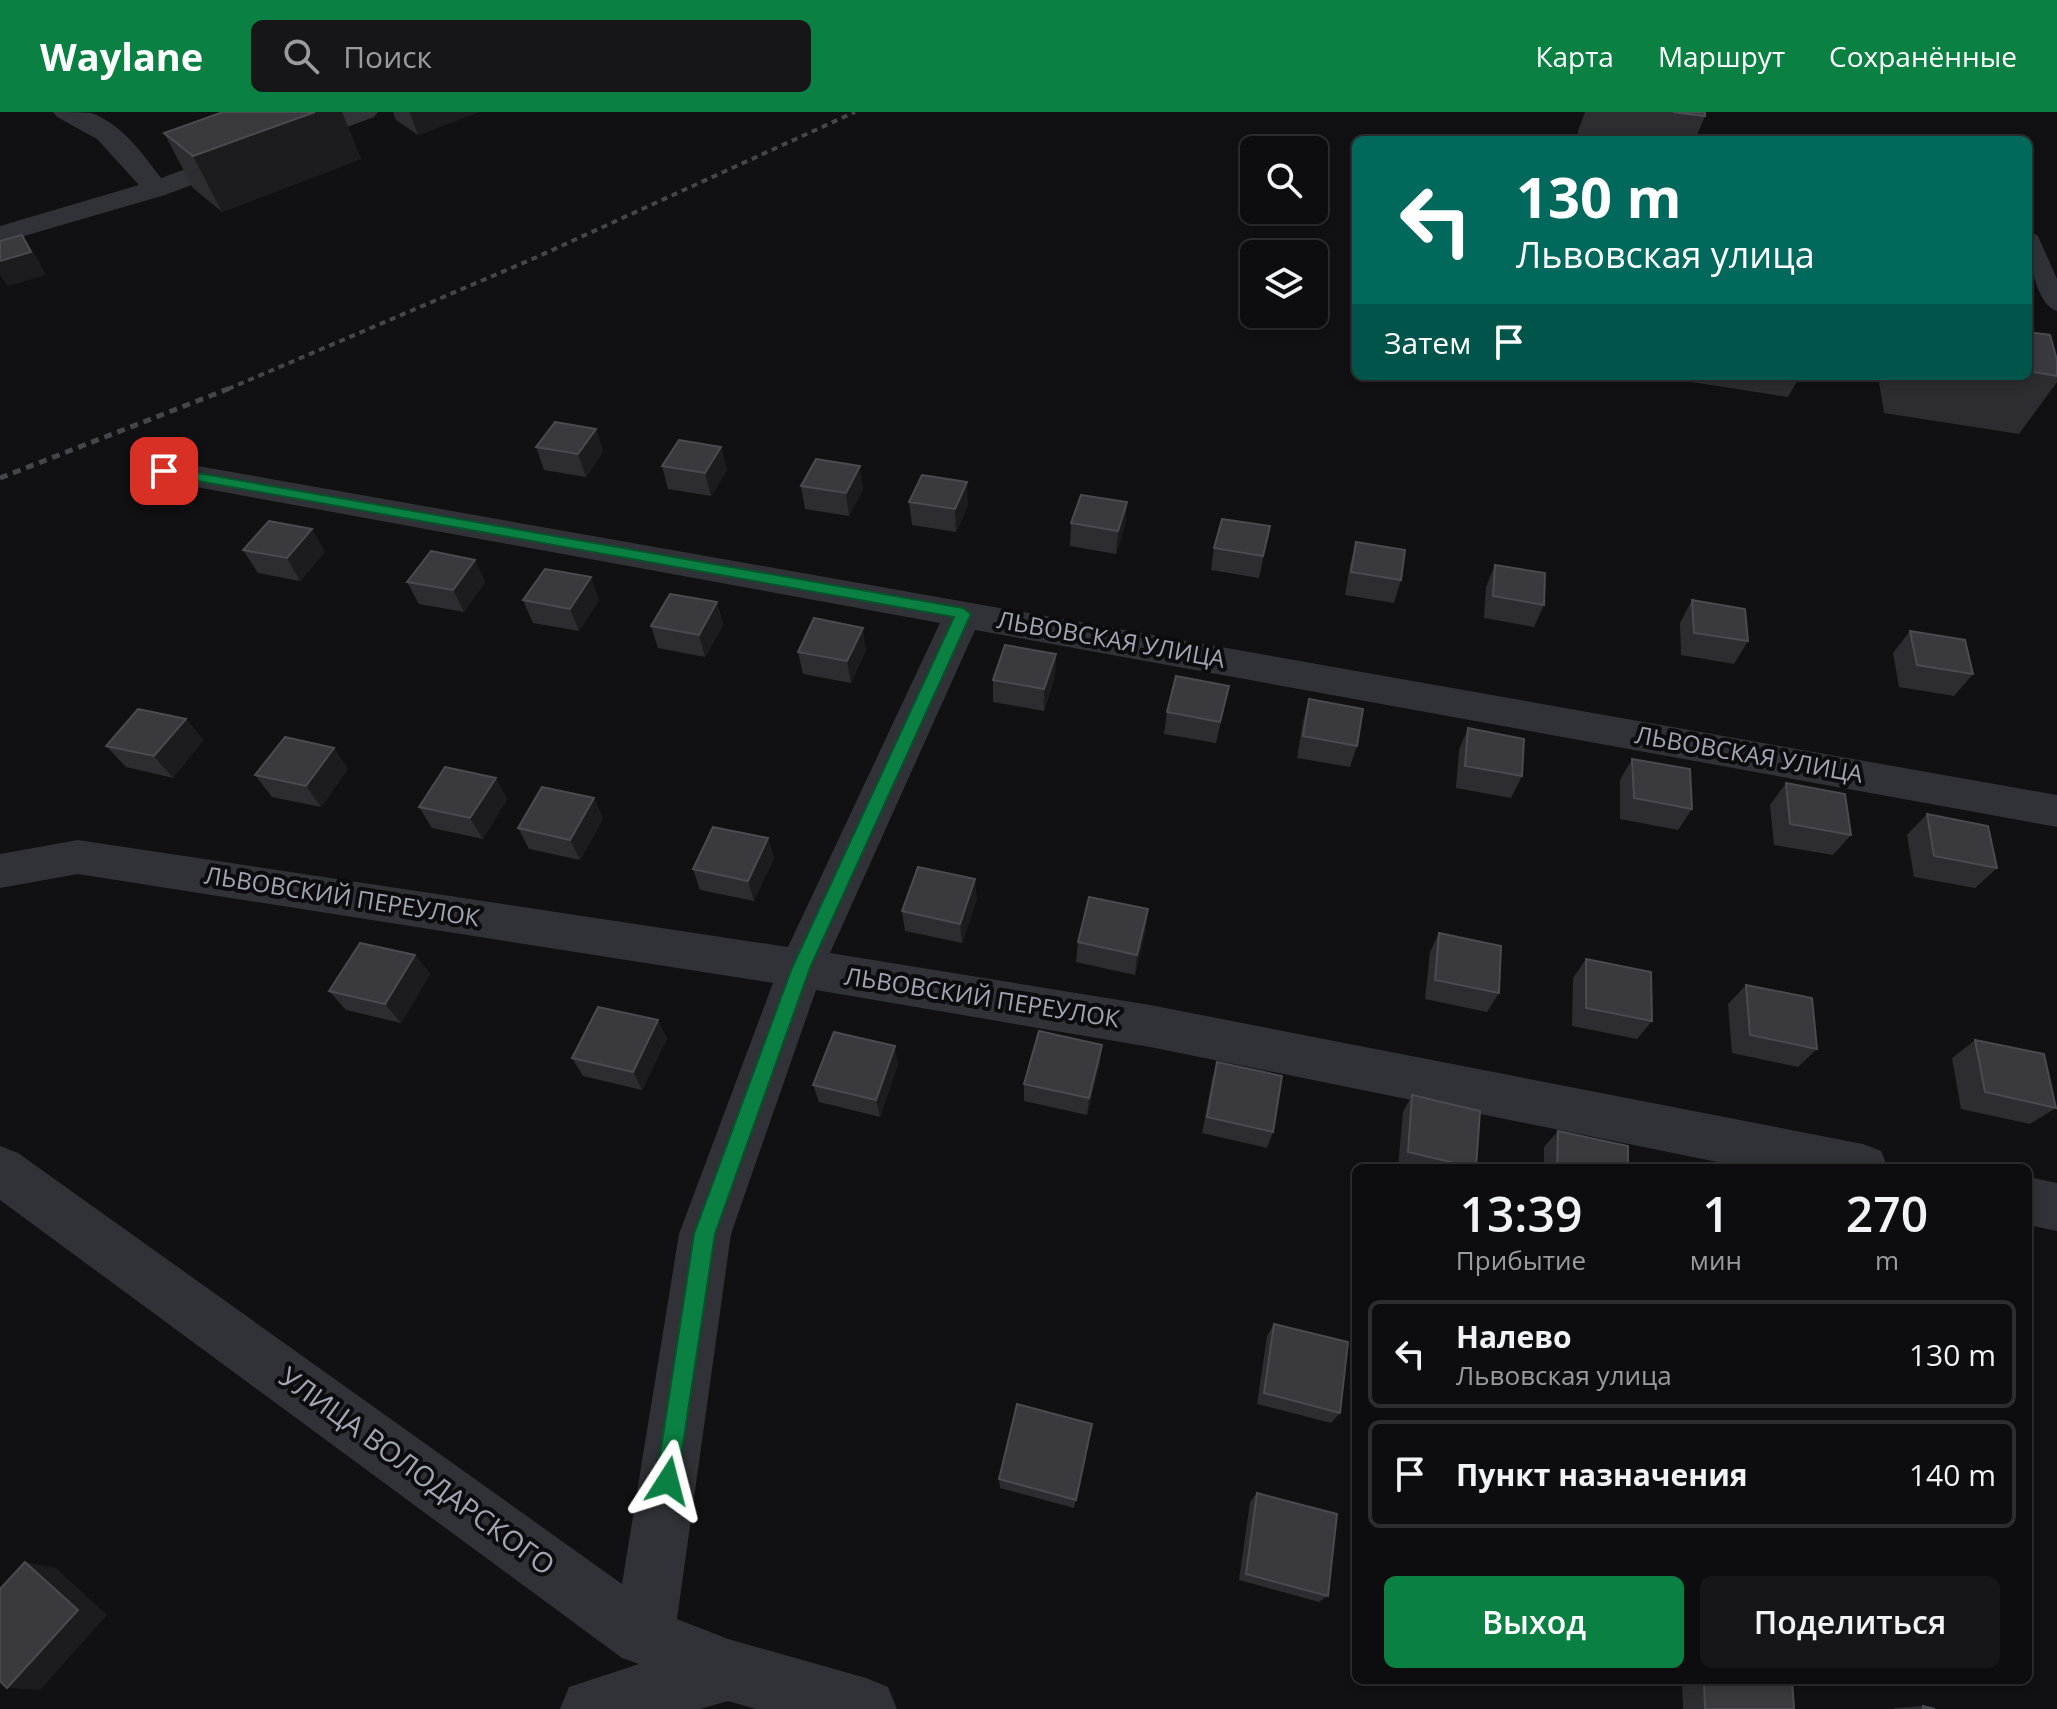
<!DOCTYPE html>
<html lang="ru">
<meta charset="utf-8">
<style>
:root{--surface:#0d0c0e;--page:#161517;--text:#f1f3f6;--muted:#9a9b9e;--line:#2d2c2e;--accent:#0b8043}
body{margin:0;font-family:"Open Sans",sans-serif;background:var(--page);color:var(--text);height:100vh;display:flex;flex-direction:column;font-size:30px;white-space:nowrap}
*{box-sizing:border-box;margin:0}
p{font-size:26px;color:var(--muted)}
.icon{flex:none;width:44px;height:44px;fill:none;stroke:currentColor;stroke-width:2;stroke-linecap:round;stroke-linejoin:round}
.map{position:relative;flex:1;overflow:hidden}
.sheet{position:absolute;left:1352px;top:1052px;width:680px;height:520px;display:flex;flex-direction:column;background:var(--surface);border-radius:12px;box-shadow:0 4px 12px #0003,0 0 0 2px var(--line)}
.sheet>*{flex:none}
.banner{position:absolute;left:1352px;top:24px;width:680px;height:244px;border-radius:12px;box-shadow:0 4px 12px #0003,0 0 0 2px var(--line);background:#00695c;color:#fff;overflow:hidden}
.fabs{position:absolute;left:1240px;top:24px;display:grid;gap:16px}
.fabs a{display:grid;place-items:center;width:88px;height:88px;border-radius:12px;background:var(--surface);box-shadow:0 4px 12px #0003,0 0 0 2px var(--line);font-size:40px}
.pin{position:absolute;display:grid;place-items:center;width:68px;height:68px;color:#fff;margin:-34px;border-radius:16px;box-shadow:0 4px 12px #0006}
.me{position:absolute;width:88px;margin:-44px;rotate:9deg;stroke-linejoin:round;filter:drop-shadow(0 0 6px #0008)}
.turn{display:flex;align-items:center;gap:28px;height:168px;padding:0 32px;font-size:36px}
.turn .icon{width:104px;height:104px;stroke-width:2.5}
.turn b{display:block;font-size:56px;line-height:68px}
.then{display:flex;align-items:center;height:76px;padding:0 32px;background:#0003;gap:16px;font-size:30px}
.eta{display:flex;justify-content:space-evenly;align-items:center;height:136px;text-align:center}
.eta b{font-size:48px;font-weight:600;line-height:56px}
.action{display:flex;gap:16px;margin-top:auto;padding:16px 32px}
.action a{flex:1;height:92px;border-radius:12px;background:var(--accent);color:#fff;font-size:32px;font-weight:600;line-height:92px;text-align:center}
.action a+a{background:var(--page);color:var(--text)}
ul{padding:0;list-style:none}
li{display:flex;align-items:center;gap:24px;height:108px;margin:0 16px 12px;padding:0 16px;border:4px solid var(--line);border-radius:12px}
li div{flex:1}
li b{display:block;font-size:30px}
li em{font-style:normal}
header{display:flex;align-items:center;gap:48px;box-sizing:border-box;height:112px;padding:0 40px;background:var(--accent);color:#fff}
header strong{font-size:38px}
nav{display:flex;gap:44px;margin-inline-start:auto;font-size:28px}
.search{width:560px;height:72px;background:var(--page);display:flex;align-items:center;gap:20px;box-sizing:border-box;padding:0 28px;border-radius:12px;color:var(--muted);font-size:30px}
.map>svg:first-child{display:block}
</style>
<header>
<strong>Waylane</strong>
<div class="search"><svg class="icon" aria-label="search" viewBox="0 0 24 24"><circle cx="10" cy="10" r="6"/><path d="M15 15l6 6"/></svg>Поиск</div>
<nav><a>Карта</a><a>Маршрут</a><a>Сохранённые</a></nav>
</header>
<div class="map">
<svg width="2057" height="1597" viewBox="0 0 2057 1597">
<rect width="100%" height="100%" fill="#111012"/>
<g fill="none" stroke-linecap="round" stroke-linejoin="round">
<path fill="#313237" fill-rule="evenodd" d="M2028,118l10,6 19,43v32c-23,-6 -29,-61 -29,-81z"/>
<g fill="#313237" fill-rule="evenodd">
<path d="M53,0c12,0 28,0 38,1 30,10 52,41 70,65l180,-66h37l-4,5 -209,78 -165,48v-17l139,-41 -42,-46 -40,-22z"/>
<path d="M164,348l1893,335v32l-1082,-197 -145,323 320,52 713,139 18,7 7,17h-141l-597,-121 -334,-57 -85,244 -54,385 51,20 138,39 22,9 9,22h-141l-28,-8 -28,8h-140l9,-22 70,-23 -17,-6 -622,-458v-54l18,7 604,431 57,-350 94,-251 -695,-109 -78,14v-34l78,-14 710,107 152,-324 -788,-144 -5,-8 5,-8z"/>
<path d="M2028,1065l29,6v48l-29,-6z"/>
</g>
<path stroke="#44464c" stroke-width="4" stroke-dasharray="6 5" stroke-linecap="butt" d="M228,277l309,-132 318,-145"/>
<path stroke="#44464c" stroke-width="5" stroke-dasharray="8 6" stroke-linecap="butt" d="M0,366l233,-91"/>
</g>
<g fill="#2d2c30">
<path d="M223,0h119l19,47 -139,53 -29,-24 -29,-55z"/>
<path d="M393,0h86l-61,23 -22,-15z"/>
<path d="M1585,0h120v4l-10,24h-117v-9z"/>
<path d="M2028,220l29,28v22l-38,52 -135,-21 -6,-37h150z"/>
<path d="M1659,264h141l-12,21 -129,-20z"/>
<path d="M596,317l7,23 -17,25 -42,-7 -8,-23z"/>
<path d="M721,335l6,23 -16,26 -43,-7 -6,-23z"/>
<path d="M801,374l62,3 -14,27 -44,-7z"/>
<path d="M909,390l59,3 -12,27 -44,-7z"/>
<path d="M1127,390l-2,23 -9,29 -46,-8 1,-23z"/>
<path d="M1270,414l-11,52 -48,-8 3,-22z"/>
<path d="M312,417l13,23 -25,29 -42,-8 -15,-23z"/>
<path d="M1356,430l45,38 -7,23 -49,-8 5,-30z"/>
<path d="M475,448l10,22 -21,30 -45,-8 -12,-22z"/>
<path d="M1495,453l49,40 -10,22 -50,-9 2,-31z"/>
<path d="M523,488h76l-20,31 -46,-8z"/>
<path d="M1692,488l56,41 -14,23 -53,-9 -1,-32z"/>
<path d="M717,490l6,23 -18,32 -47,-9 -7,-22z"/>
<path d="M1910,519l63,43 -19,22 -55,-9 -6,-34z"/>
<path d="M866,538l-15,33 -48,-9 -5,-22z"/>
<path d="M1056,542l-1,23 -11,34 -51,-9v-22z"/>
<path d="M1309,587l48,47 -7,21 -53,-9 6,-37z"/>
<path d="M1224,596l-8,35 -52,-9 3,-22z"/>
<path d="M186,607l17,21 -30,38 -47,-11 -20,-21z"/>
<path d="M1468,616l54,48 -11,22 -55,-10 3,-38z"/>
<path d="M334,636l14,21 -27,38 -49,-10 -17,-22z"/>
<path d="M1632,647l60,50 -14,21 -58,-11v-39z"/>
<path d="M1786,671l65,52 -18,20 -59,-10 -4,-40z"/>
<path d="M594,686l9,21 -23,41 -51,-11 -11,-21z"/>
<path d="M507,687l-24,40 -51,-11 -13,-21z"/>
<path d="M1927,702l70,54 -22,20 -61,-11 -7,-42z"/>
<path d="M768,726l6,20 -20,43 -54,-11 -7,-21z"/>
<path d="M977,787l-15,44 -57,-12 -3,-20z"/>
<path d="M1146,817l-11,46 -59,-13 2,-20z"/>
<path d="M1439,821l60,60 -12,19 -62,-13 5,-47z"/>
<path d="M415,843l15,19 -29,49 -55,-13 -17,-19z"/>
<path d="M1586,847l66,62 -15,18 -65,-13 1,-48z"/>
<path d="M1746,873l71,64 -19,18 -66,-14 -4,-49z"/>
<path d="M667,926l-25,52 -59,-14 -11,-18z"/>
<path d="M1975,928l81,68 -26,16 -69,-15 -9,-51z"/>
<path d="M1102,933l-2,18 -13,52 -63,-14v-17z"/>
<path d="M1217,950l56,70 -6,16 -65,-15 10,-53z"/>
<path d="M898,952l-18,53 -61,-15 -6,-17z"/>
<path d="M1412,983l64,73h-78l5,-56z"/>
<path d="M1558,1019l70,37h-84v-21z"/>
<path d="M1274,1212l66,89 -9,10 -74,-19 10,-68z"/>
<path d="M1092,1312l-18,84 -74,-20 -1,-9z"/>
<path d="M1257,1381l71,103 -9,6 -80,-22 11,-78z"/>
<path d="M1682,1568h110l2,29h-111z"/>
<path d="M1923,1594l12,3h-41v-1z"/>
</g>
<g fill="#1c1b1e">
<path d="M315,0h27l19,47 -139,53 -29,-56z"/>
<path d="M412,0h67l-61,23 -8,-22z"/>
<path d="M22,123l15,23 9,17 -38,11 -8,-11v-14z"/>
<path d="M596,317l7,23 -17,25 -8,-23z"/>
<path d="M721,335l6,23 -16,26 -6,-23z"/>
<path d="M860,354l3,23 -14,27 -3,-23z"/>
<path d="M967,370l1,23 -12,27 -1,-23z"/>
<path d="M1127,390l-2,23 -9,29 2,-23z"/>
<path d="M312,417l13,23 -25,29 -13,-23z"/>
<path d="M475,448l10,22 -21,30 -11,-22z"/>
<path d="M591,465l8,23 -20,31 -9,-22z"/>
<path d="M717,490l6,23 -18,32 -6,-22z"/>
<path d="M863,516l3,22 -15,33 -4,-22z"/>
<path d="M1056,542l-1,23 -11,34v-22z"/>
<path d="M186,607l17,21 -30,38 -19,-22z"/>
<path d="M334,636l14,21 -27,38 -15,-21z"/>
<path d="M496,666l11,21 -24,40 -13,-21z"/>
<path d="M594,686l9,21 -23,41 -10,-20z"/>
<path d="M768,726l6,20 -20,43 -6,-20z"/>
<path d="M975,767l2,20 -15,44 -2,-19z"/>
<path d="M1148,797l-2,20 -11,46 2,-20z"/>
<path d="M415,843l15,19 -29,49 -16,-19z"/>
<path d="M658,908l9,18 -25,52 -9,-18z"/>
<path d="M1102,933l-2,18 -13,52 2,-17z"/>
<path d="M895,934l3,18 -18,53 -4,-17z"/>
<path d="M25,1450l31,6 51,47 -67,75 -33,-2z"/>
</g>
<g fill="#39393e" stroke="#4a4a51" stroke-width="2">
<path d="M223,0h92l-122,44 -29,-23z"/>
<path d="M1673,0h32v4z"/>
<path d="M22,123l9,17 -31,9v-20z"/>
<path d="M2028,220l22,3 7,25v16l-29,-5z"/>
<path d="M555,310l41,7 -18,25 -42,-7z"/>
<path d="M679,328l42,7 -16,26 -43,-7z"/>
<path d="M816,347l44,7 -14,27 -45,-7z"/>
<path d="M922,363l45,7 -12,27 -46,-7z"/>
<path d="M1081,383l46,7 -9,29 -47,-8z"/>
<path d="M1222,407l48,7 -7,30 -49,-8z"/>
<path d="M269,409l43,8 -25,29 -44,-8z"/>
<path d="M1356,430l49,8 -4,30 -50,-8z"/>
<path d="M431,439l44,9 -22,30 -46,-8z"/>
<path d="M1495,453l50,8 -1,32 -51,-9z"/>
<path d="M545,457l46,8 -21,32 -47,-9z"/>
<path d="M670,482l47,8 -18,33 -48,-9z"/>
<path d="M1692,488l53,9 3,32 -54,-8z"/>
<path d="M814,506l49,10 -16,33 -49,-9z"/>
<path d="M1910,519l55,9 8,34 -56,-9z"/>
<path d="M1005,533l51,9 -12,35 -51,-9z"/>
<path d="M1176,564l53,10 -9,36 -53,-10z"/>
<path d="M1309,587l54,10 -6,37 -54,-10z"/>
<path d="M138,597l48,10 -32,37 -48,-10z"/>
<path d="M1468,616l56,11 -2,37 -57,-10z"/>
<path d="M285,625l49,11 -28,38 -51,-11z"/>
<path d="M1632,647l58,10 2,40 -58,-11z"/>
<path d="M445,655l51,11 -26,40 -51,-11z"/>
<path d="M1786,671l59,11 6,41 -61,-11z"/>
<path d="M542,675l52,11 -24,42 -52,-12z"/>
<path d="M1927,702l61,12 9,42 -63,-12z"/>
<path d="M713,715l55,11 -20,43 -55,-12z"/>
<path d="M918,755l57,12 -15,45 -58,-13z"/>
<path d="M1089,785l59,12 -11,46 -59,-13z"/>
<path d="M1439,821l62,13 -2,47 -64,-13z"/>
<path d="M360,831l55,12 -30,49 -56,-13z"/>
<path d="M1586,847l65,13 1,49 -66,-13z"/>
<path d="M1746,873l66,13 5,51 -67,-14z"/>
<path d="M598,895l60,13 -25,52 -61,-14z"/>
<path d="M1039,919l63,14 -13,53 -65,-14z"/>
<path d="M834,920l61,14 -19,54 -63,-15z"/>
<path d="M1975,928l69,14 12,54 -71,-16z"/>
<path d="M1217,950l65,14 -9,56 -66,-15z"/>
<path d="M1412,983l68,16 -4,57 -68,-16z"/>
<path d="M1558,1019l70,15v22h-71z"/>
<path d="M1274,1212l74,18 -8,71 -76,-20z"/>
<path d="M1017,1292l75,20 -16,76 -77,-21z"/>
<path d="M1257,1381l80,21 -9,82 -82,-22z"/>
<path d="M25,1450l53,48 -71,78 -7,-7v-92z"/>
<path d="M1704,1568h88l2,29h-89z"/>
<path d="M1923,1594l12,3h-12z"/>
</g>
<path fill="#0b8043" stroke="#07532c" stroke-width="2" d="M164,355l799,141 8,6 -161,354 -95,266 -39,256 -8,3 -9,-3 -3,-9 38,-247 98,-266 162,-351 -795,-143 -2,-3z"/>
<g text-anchor="middle" stroke-width="8" stroke-linejoin="round" paint-order="stroke">
<g font-size="24" fill="#a1a5b4" stroke="#0c0b0d">
<text transform="translate(1111 528) rotate(10)" y="8">ЛЬВОВСКАЯ УЛИЦА</text>
<text transform="translate(1749 643) rotate(10)" y="8">ЛЬВОВСКАЯ УЛИЦА</text>
<text transform="translate(342 785) rotate(9)" y="8">ЛЬВОВСКИЙ ПЕРЕУЛОК</text>
<text transform="translate(982 886) rotate(9)" y="8">ЛЬВОВСКИЙ ПЕРЕУЛОК</text>
</g>
<g font-size="28" fill="#a1a5b4" stroke="#0c0b0d">
<text transform="translate(417 1359) rotate(36)" y="10">УЛИЦА ВОЛОДАРСКОГО</text>
</g>
</g>
</svg>
<div class="fabs">
<a><svg class="icon" aria-label="search" viewBox="0 0 24 24"><circle cx="10" cy="10" r="6"/><path d="M15 15l6 6"/></svg></a>
<a><svg class="icon" aria-label="layers" viewBox="0 0 24 24"><path d="M12 4l9 5-9 5-9-5zM3 14l9 5 9-5"/></svg></a>
</div>
<div class="pin" style="left:164px;top:359px;background:#d93025"><svg class="icon" aria-label="arrive" viewBox="0 0 24 24"><path d="M6 21V4h12l-3 4 3 4H6"/></svg></div>
<svg class="me" style="left:668px;top:1369px" viewBox="-20 -20 40 40"><path d="M0-17L14 15 0 8-14 15z" fill="#0b8043" stroke="#fff" stroke-width="4"/></svg>
<div class="banner">
<div class="turn"><svg class="icon" aria-label="left" viewBox="0 0 24 24"><path d="M17 20v-9H6M10 6l-5 5 5 5"/></svg><div><b>130 m</b>Львовская улица</div></div>
<div class="then">Затем<svg class="icon" aria-label="arrive" viewBox="0 0 24 24"><path d="M6 21V4h12l-3 4 3 4H6"/></svg></div>
</div>
<section class="sheet">
<div class="eta">
<div><b>13:39</b><p>Прибытие</p></div>
<div><b>1</b><p>мин</p></div>
<div><b>270</b><p>m</p></div>
</div>
<ul>
<li><svg class="icon" aria-label="left" viewBox="0 0 24 24"><path d="M17 20v-9H6M10 6l-5 5 5 5"/></svg><div><b>Налево</b><p>Львовская улица</p></div><em>130 m</em></li>
<li><svg class="icon" aria-label="arrive" viewBox="0 0 24 24"><path d="M6 21V4h12l-3 4 3 4H6"/></svg><div><b>Пункт назначения</b></div><em>140 m</em></li>
</ul>
<div class="action"><a>Выход</a><a>Поделиться</a></div>
</section>
</div>
